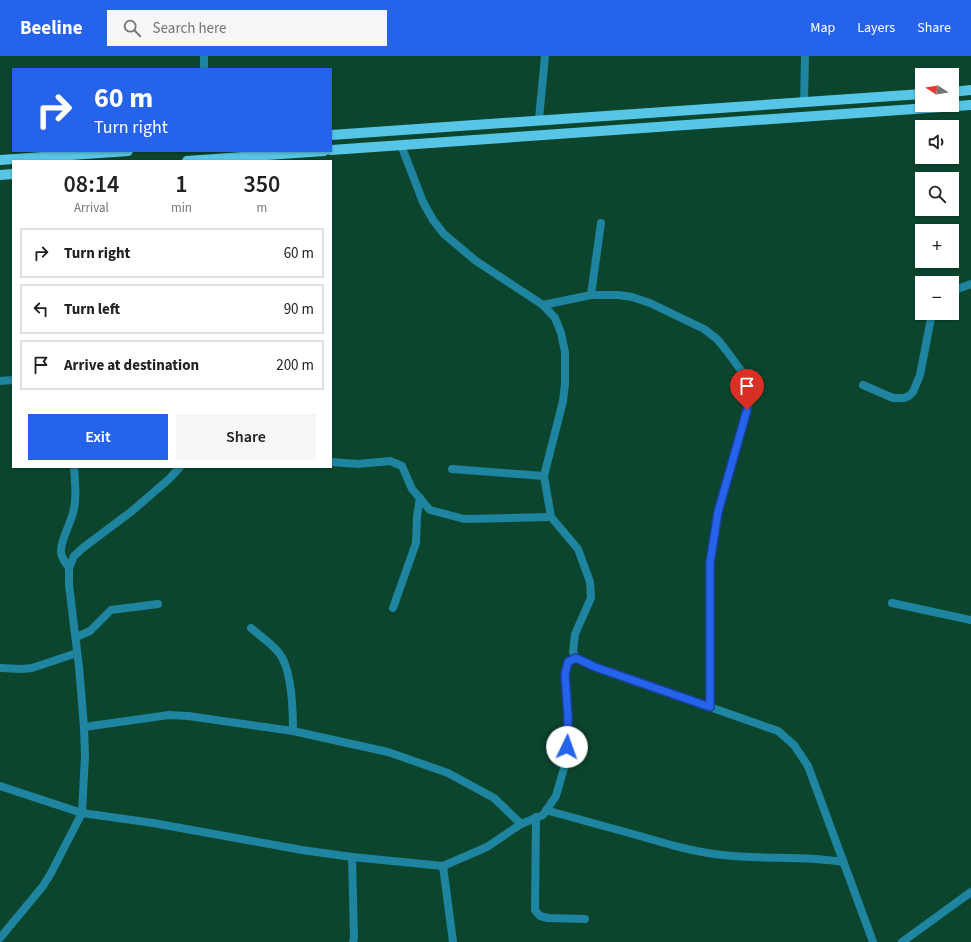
<!DOCTYPE html>
<meta charset="utf-8">
<style>
:root{--surface:#fff;--page:#f6f6f6;--text:#202124;--muted:#757577;--line:#e0e0e0;--accent:#2563eb}
body{margin:0;font-family:"Source Sans 3",sans-serif;background:var(--page);color:var(--text);height:100vh;display:flex;flex-direction:column;font-size:15px;white-space:nowrap}
*{box-sizing:border-box;margin:0}
p{font-size:13px;color:var(--muted)}
.icon{flex:none;width:22px;height:22px;fill:none;stroke:currentColor;stroke-width:2;stroke-linecap:round;stroke-linejoin:round}
.map{position:relative;flex:1;overflow:hidden}
.side{position:absolute;left:12px;top:104px;width:320px;height:308px;display:flex;flex-direction:column;background:var(--surface);border-radius:0px;box-shadow:0 1px 3px #0004}
.side>*{flex:none}
.banner{position:absolute;left:12px;top:12px;width:320px;height:84px;border-radius:0px;box-shadow:0 1px 3px #0004;background:#2563eb;color:#fff;overflow:hidden}
.needle{width:26px;rotate:282deg}
.buttons{position:absolute;left:915px;top:12px;display:grid;gap:8px}
.buttons a{display:grid;place-items:center;width:44px;height:44px;border-radius:0px;background:var(--surface);box-shadow:0 1px 3px #0004;font-size:20px}
.pin{position:absolute;display:grid;place-items:center;width:34px;height:34px;color:#fff;margin:-41px -17px;border-radius:50% 50% 50% 0;rotate:-45deg;box-shadow:0 0 4px #0007}
.pin .icon{rotate:45deg}
.me{position:absolute;width:44px;margin:-22px;rotate:3deg;stroke-linejoin:round;filter:drop-shadow(0 0 3px #0008)}
.turn{display:flex;align-items:center;gap:14px;height:84px;padding:0 16px;font-size:18px}
.turn .icon{width:52px;height:52px;stroke-width:2.5}
.turn b{display:block;font-size:28px;line-height:34px}
.eta{display:flex;justify-content:space-evenly;align-items:center;height:68px;text-align:center}
.eta b{font-size:24px;font-weight:600;line-height:28px}
.cta{display:flex;gap:8px;margin-top:auto;padding:8px 16px}
.cta a{flex:1;height:46px;border-radius:0px;background:var(--accent);color:#fff;font-size:16px;font-weight:600;line-height:46px;text-align:center}
.cta a+a{background:var(--page);color:var(--text)}
ul{padding:0;list-style:none}
li{display:flex;align-items:center;gap:12px;height:50px;margin:0 8px 6px;padding:0 8px;border:2px solid var(--line);border-radius:0px}
li div{flex:1}
li b{display:block;font-size:15px}
li em{font-style:normal}
header{display:flex;align-items:center;gap:24px;box-sizing:border-box;height:56px;padding:0 20px;background:var(--accent);color:#fff}
header strong{font-size:19px}
nav{display:flex;gap:22px;margin-inline-start:auto;font-size:14px}
.search{width:280px;height:36px;background:var(--page);display:flex;align-items:center;gap:10px;box-sizing:border-box;padding:0 14px;border-radius:0px;color:var(--muted);font-size:15px}
.map>svg:first-child{display:block}
</style>
<header>
<strong>Beeline</strong>
<div class="search"><svg class="icon" aria-label="search" viewBox="0 0 24 24"><circle cx="10" cy="10" r="6"/><path d="M15 15l6 6"/></svg>Search here</div>
<nav><a>Map</a><a>Layers</a><a>Share</a></nav>
</header>
<div class="map">
<svg width="971" height="886" viewBox="0 0 971 886">
<rect width="100%" height="100%" fill="#0b452d"/>
<g fill="none" stroke-linecap="round" stroke-linejoin="round">
<g stroke="#1e849f" stroke-width="8">
<path d="M204,13v-13"/>
<path d="M804,46l1,-46"/>
<path d="M401,89l22,57 10,18 11,14 32,27 67,44 12,13 6,15 4,19v32l-2,17 -19,75 7,41 27,32 12,33 1,16 -16,36 -2,18 3,6 19,9 183,64 16,14 14,21 65,176"/>
<path d="M952,235l19,-7"/>
<path d="M591,239l10,-72"/>
<path d="M543,249l48,-10h27l14,2 18,6 54,26 13,10 9,11 22,30 2,10 -3,20 -29,102 -8,51v144"/>
<path d="M0,325l13,-1"/>
<path d="M863,329l30,13h11l5,-2 4,-4 7,-17 12,-62"/>
<path d="M331,406l27,2 32,-3 12,5 10,23 18,21 34,9 87,-2"/>
<path d="M452,413l92,7"/>
<path d="M69,512c-3,-5 -8,-10 -8,-16 -1,-11 9,-27 12,-39 4,-15 2,-31 1,-46"/>
<path d="M892,547l79,17"/>
<path d="M393,552l23,-65 1,-27 3,-18"/>
<path d="M251,572c9,8 20,15 28,25 13,16 14,58 14,78"/>
<path d="M76,581l14,-6 21,-21 47,-6"/>
<path d="M0,612l22,1 10,-1 45,-15"/>
<path d="M84,671l-5,-60 -10,-82v-17l5,-12 10,-9 48,-36 37,-32 11,-12"/>
<path d="M0,730l82,27 3,-57 -1,-29 85,-12 19,1 105,15 95,21 60,21 46,25 27,26"/>
<path d="M546,754c31,9 62,17 94,26 27,8 54,16 82,19 41,5 81,0 121,7"/>
<path d="M536,761l-1,93 5,6 8,2 37,1"/>
<path d="M352,801l2,81 -1,4"/>
<path d="M443,810l10,76"/>
<path d="M0,882l43,-52 8,-13 31,-60 71,10 149,27 50,7 91,9 44,-19 34,-23 22,-9 13,-19 10,-35 2,-43 -3,-44 3,-12 8,-4"/>
<path d="M902,886l69,-50"/>
</g>
<path stroke="#1e849f" stroke-width="8" d="M539,63l6,-63"/>
<g stroke="#57c5e5" stroke-width="10">
<path d="M952,36l19,-2"/>
<path d="M331,79l591,-41"/>
<path d="M331,94l640,-45"/>
<path d="M0,104l128,-9"/>
<path d="M187,105l137,-10"/>
<path d="M0,119l13,-1"/>
</g>
</g>
<g fill="none" stroke-linecap="round" stroke-linejoin="round">
<defs>
<path id="route" d="M567,691l1,-29 -3,-44 3,-12 8,-4 19,9 115,40v-144l8,-51 29,-102"/>
</defs>
<use href="#route" stroke="#184099" stroke-width="10"/>
<use href="#route" stroke="#2563eb" stroke-width="7"/>
</g>
</svg>
<div class="buttons">
<a><svg class="needle" viewBox="-14 -14 28 28"><path d="M0-13l5 13h-10z" fill="#e53935"/><path d="M0 13l5-13h-10z" fill="#757577"/></svg></a>
<a><svg class="icon" aria-label="sound" viewBox="0 0 24 24"><path d="M4 9h4l5-4v14l-5-4H4zM17 9q2 3 0 6"/></svg></a>
<a><svg class="icon" aria-label="search" viewBox="0 0 24 24"><circle cx="10" cy="10" r="6"/><path d="M15 15l6 6"/></svg></a>
<a>+</a>
<a>−</a>
</div>
<div class="pin" style="left:747px;top:354px;background:#d93025"><svg class="icon" aria-label="arrive" viewBox="0 0 24 24"><path d="M6 21V4h12l-3 4 3 4H6"/></svg></div>
<svg class="me" style="left:567px;top:691px" viewBox="-20 -20 40 40"><circle r="19" fill="#fff"/><path d="M0-13L10 11 0 6-10 11z" fill="#2563eb"/></svg>
<div class="banner">
<div class="turn"><svg class="icon" aria-label="right" viewBox="0 0 24 24"><path d="M7 20v-9h11M14 6l5 5-5 5"/></svg><div><b>60 m</b>Turn right</div></div>
</div>
<section class="side">
<div class="eta">
<div><b>08:14</b><p>Arrival</p></div>
<div><b>1</b><p>min</p></div>
<div><b>350</b><p>m</p></div>
</div>
<ul>
<li><svg class="icon" aria-label="right" viewBox="0 0 24 24"><path d="M7 20v-9h11M14 6l5 5-5 5"/></svg><div><b>Turn right</b></div><em>60 m</em></li>
<li><svg class="icon" aria-label="left" viewBox="0 0 24 24"><path d="M17 20v-9H6M10 6l-5 5 5 5"/></svg><div><b>Turn left</b></div><em>90 m</em></li>
<li><svg class="icon" aria-label="arrive" viewBox="0 0 24 24"><path d="M6 21V4h12l-3 4 3 4H6"/></svg><div><b>Arrive at destination</b></div><em>200 m</em></li>
</ul>
<div class="cta"><a>Exit</a><a>Share</a></div>
</section>
</div>
